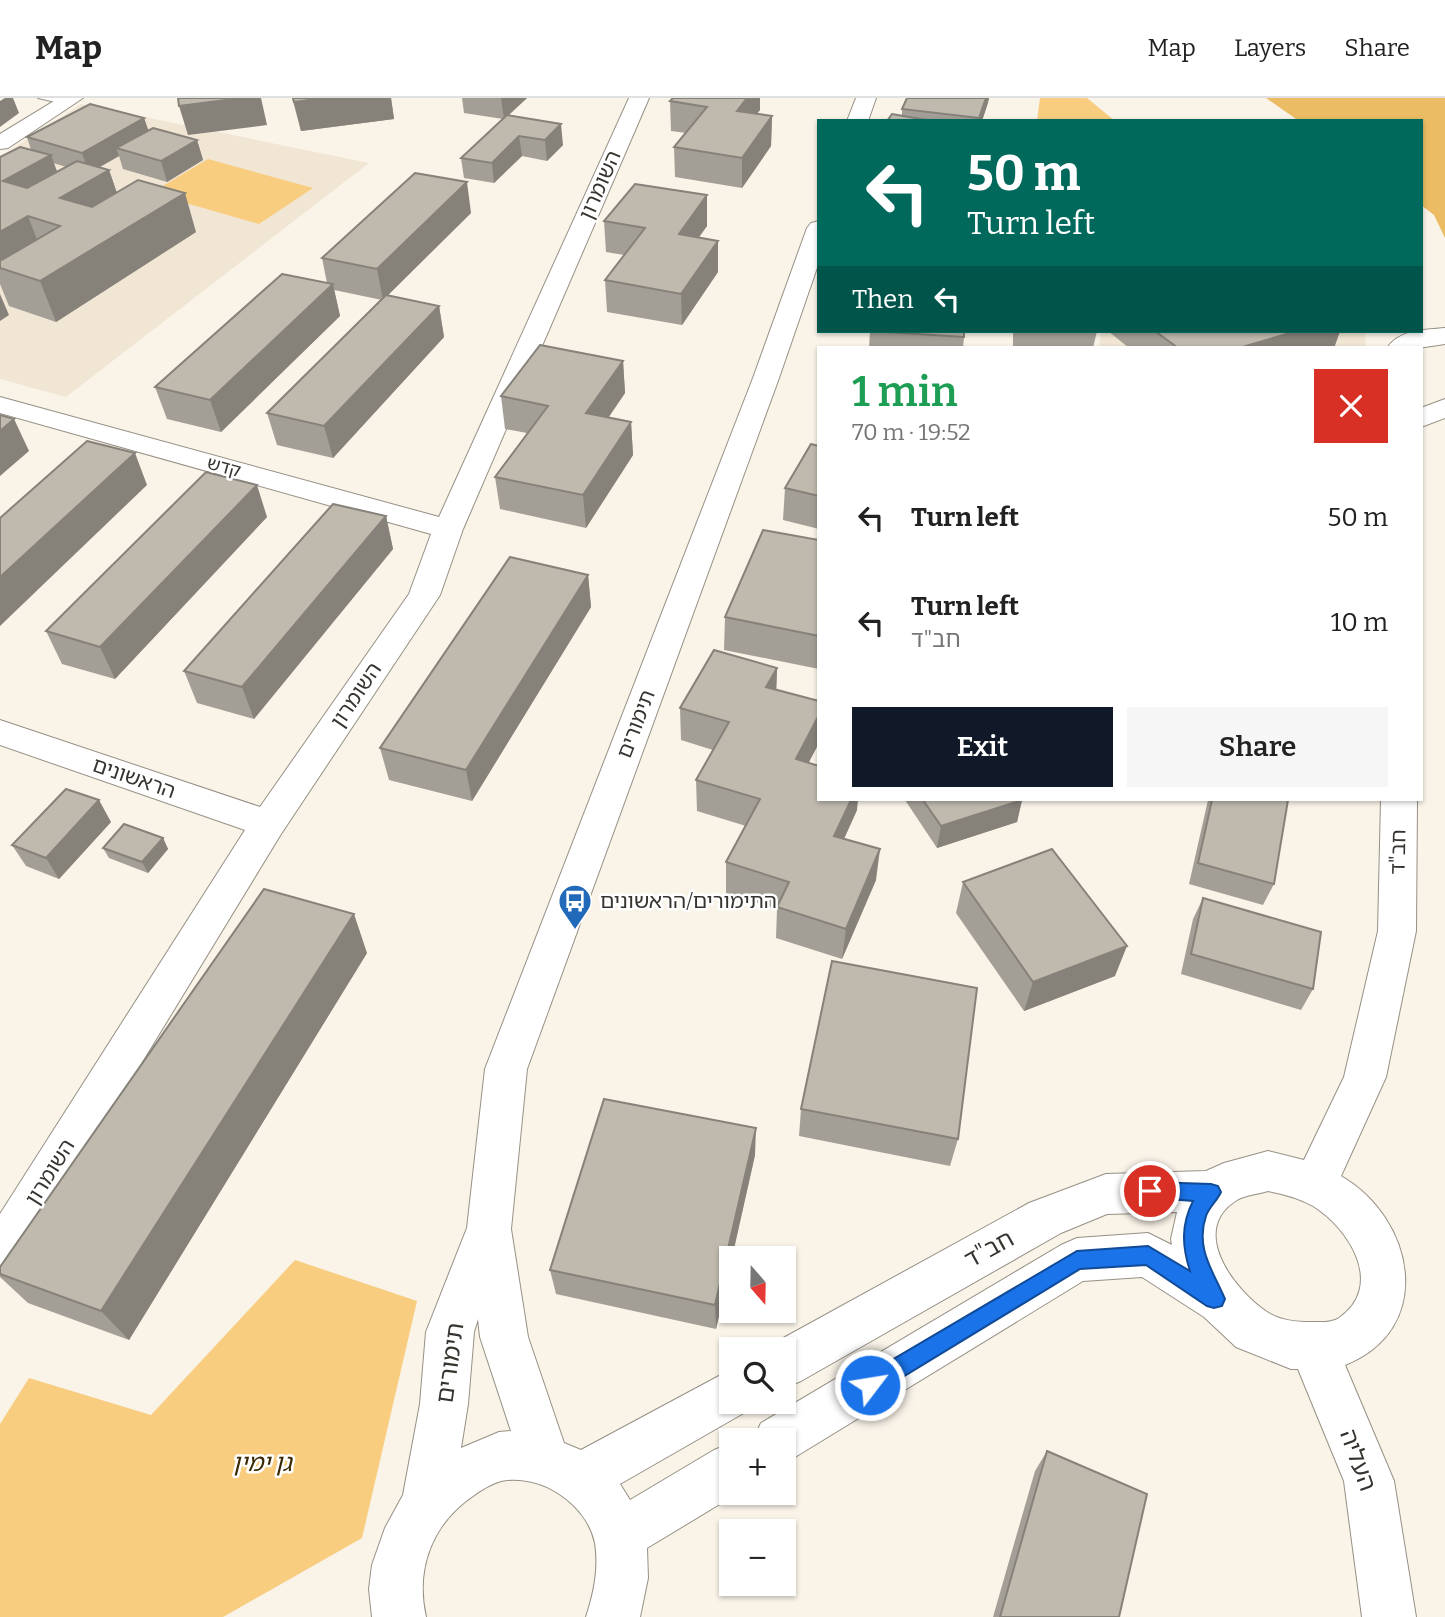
<!DOCTYPE html>
<meta charset="utf-8">
<style>
:root{--surface:#fff;--page:#f6f6f6;--text:#222;--muted:#767676;--line:#e0e0e0;--accent:#111827}
body{margin:0;font-family:Bitter,"Noto Sans Hebrew",serif;background:var(--page);color:var(--text);height:100vh;display:flex;flex-direction:column;font-size:26px;white-space:nowrap}
*{box-sizing:border-box;margin:0}
p{font-size:23px;color:var(--muted)}
.icon{flex:none;width:38px;height:38px;fill:none;stroke:currentColor;stroke-width:2;stroke-linecap:round;stroke-linejoin:round}
.map{position:relative;flex:1;overflow:hidden}
.panel{position:absolute;left:817px;top:248px;width:606px;height:455px;display:flex;flex-direction:column;background:var(--surface);border-radius:0px;box-shadow:0 2px 5px #0004}
.panel>*{flex:none}
.guide{position:absolute;left:817px;top:21px;width:606px;height:214px;border-radius:0px;box-shadow:0 2px 5px #0004;background:#00695c;color:#fff;overflow:hidden}
.needle{width:46px;rotate:160deg}
.buttons{position:absolute;left:719px;top:1148px;display:grid;gap:14px}
.buttons a{display:grid;place-items:center;width:77px;height:77px;border-radius:0px;background:var(--surface);box-shadow:0 2px 5px #0004;font-size:35px}
.pin{position:absolute;display:grid;place-items:center;width:60px;height:60px;color:#fff;margin:-30px;border:4px solid #fff;border-radius:50%;box-shadow:0 2px 7px #0007}
.me{position:absolute;width:77px;margin:-38px;rotate:59deg;stroke-linejoin:round;filter:drop-shadow(0 0 5px #0008)}
.turn{display:flex;align-items:center;gap:24px;height:147px;padding:0 35px;font-size:32px}
.turn .icon{width:91px;height:91px;stroke-width:2.5}
.turn b{display:block;font-size:49px;line-height:60px}
.then{display:flex;align-items:center;height:66px;padding:0 35px;background:#0003;gap:14px;font-size:26px}
.round{display:grid;place-items:center;flex:none;width:74px;height:74px;border-radius:0px;background:var(--page)}
.head{display:flex;align-items:center;justify-content:space-between;height:119px;padding:0 35px}
h1{font-size:42px;font-weight:600;line-height:52px;color:#1e9e55}
.cta{display:flex;gap:14px;margin-top:auto;padding:14px 35px}
.cta a{flex:1;height:80px;border-radius:0px;background:var(--accent);color:#fff;font-size:28px;font-weight:600;line-height:80px;text-align:center}
.cta a+a{background:var(--page);color:var(--text)}
ul{padding:0;list-style:none}
li{display:flex;align-items:center;gap:21px;height:105px;padding:0 35px}
li div{flex:1}
li b{display:block;font-size:26px}
li em{font-style:normal}
header{display:flex;align-items:center;gap:42px;box-sizing:border-box;height:98px;padding:0 35px;background:var(--surface);border-bottom:2px solid var(--line)}
header strong{font-size:33px}
nav{display:flex;gap:38px;margin-inline-start:auto;font-size:24px}
.map>svg:first-child{display:block}
</style>
<header>
<strong>Map</strong>
<nav><a>Map</a><a>Layers</a><a>Share</a></nav>
</header>
<div class="map">
<svg width="1445" height="1519" viewBox="0 0 1445 1519">
<rect width="100%" height="100%" fill="#f9f3e8"/>
<g fill="#f1e6d4">
<path d="M81,6l288,59 -303,234 -66,-18v-222z"/>
<path d="M1101,233h264l1,17h-267z"/>
</g>
<g fill="#f8cd80">
<path d="M1040,0h47l28,23h-78z"/>
<path d="M208,61l105,29 -54,36 -108,-31z"/>
<path d="M295,1162l122,41 -55,237 -139,79h-223v-193l29,-46 122,37z"/>
</g>
<path fill="#ebbc64" d="M1266,0h179v140l-11,-23 -13,-10v-84h-122z"/>
<g fill="none" stroke-linecap="round" stroke-linejoin="round">
<defs>
<path id="lane" d="M38,0h24l12,4 -5,3z"/>
<g id="street">
<path d="M59,0h24l-75,50 -8,1v-15z"/>
<path d="M629,0h20l-186,431 -23,66 -159,239 -265,435 -16,7v-62l245,-384 -245,-85v-25l260,87 149,-213 22,-60 -431,-121v-16l439,120z"/>
<path d="M856,0h20l-8,23h-21z"/>
<path d="M819,123v41l-40,116 -252,691 -16,160 17,108 36,106 17,7 151,-81v33h21l-4,8 -129,74 10,16 84,-50 18,-7v50h6l-91,55 1,30 -8,39h-54c8,-25 13,-48 9,-74 -8,-39 -54,-70 -94,-62 -10,3 -20,9 -28,15 -41,28 -58,73 -47,121h-54l-3,-28 3,-24 13,-37 18,-33 17,-91 6,-72 41,-104 18,-159 268,-691 54,-150 4,-5zM478,1221l2,18 31,94 -12,1 -38,16 7,-44 6,-72z"/>
<path d="M1445,230v16l-27,4h-31c13,-19 38,-18 58,-20z"/>
<path d="M1445,301v19l-24,9v-19z"/>
<path d="M1381,702h36l-1,131 -30,146 -45,99c74,43 95,153 4,189l49,116 22,136h-54l-18,-136 -46,-112h-7l-55,-22 -32,-30 -62,-40 -59,4 -288,176 -11,5v-22h-31l8,-17 300,-178 16,-7 71,-5 24,12 -1,-6 6,-27 -70,2 -46,19 -260,148 -17,7v-39h-18l1,-2 262,-144 77,-29 100,-3 18,-8 44,-12 36,9 40,-83 34,-146zM1268,1093c16,3 31,7 45,15 37,23 72,80 26,112 -8,5 -18,4 -26,4 -17,0 -32,-1 -46,-10 -33,-22 -79,-82 -30,-112 8,-5 22,-6 31,-9z"/>
</g>
</defs>
<use href="#lane" stroke="#969085" stroke-width="2"/>
<use href="#street" stroke="#969085" stroke-width="2"/>
<use href="#lane" fill="#fff" fill-rule="evenodd"/>
<use href="#street" fill="#fff" fill-rule="evenodd"/>
</g>
<g fill="#a49f96" fill-rule="evenodd">
<path d="M292,0h99l3,21 -93,12z"/>
<path d="M462,0h65l-19,18 55,29 -16,16 -25,-5 -28,27 -30,-5 -3,-20 42,-39 -39,-6z"/>
<path d="M907,0h82l-7,23h-95l15,-5v-7z"/>
<path d="M670,3l90,9 -4,4 16,2 -1,30 -29,42 -67,-11 -1,-30 12,-14 -15,-2z"/>
<path d="M144,20l4,12 49,10 6,20 -36,22 -44,-13 -4,-13 -19,11 9,3 8,23 79,39 -140,90 -47,-16 -9,-22v-127l31,-7 -4,-13zM53,65l7,2 6,2 -9,5z"/>
<path d="M707,97v31l-8,11 19,35 -36,53 -75,-13 -2,-32 19,-25 -18,-3 -2,-31z"/>
<path d="M471,115l-84,83 52,10 5,31 -111,121 -56,-13 -10,-32 115,-113 -48,-10 6,26 -119,116 -54,-13 -12,-32 172,-104 -5,-25z"/>
<path d="M870,233l94,6 -1,11h-94z"/>
<path d="M1013,233h84l-4,17h-80z"/>
<path d="M1108,233h232l-6,17h-205z"/>
<path d="M623,263l2,32 -17,25 23,4 2,33 -47,73 -86,-19 -5,-32 32,-44 -22,-4 -4,-33z"/>
<path d="M819,348v83l-36,-9 2,-32z"/>
<path d="M386,418l7,33 -139,170 -57,-16 -13,-32z"/>
<path d="M267,419l-152,162 -53,-15 -16,-33z"/>
<path d="M819,442v129l-95,-19 1,-33z"/>
<path d="M588,477l3,32 -119,194 -83,-21 -9,-32z"/>
<path d="M777,570l-1,21 33,74 48,47 -13,29 32,41 -34,79 -66,-21 1,-29 -51,-16v-31l20,-36 -49,-15 -1,-31 17,-30 -32,-10 -1,-32z"/>
<path d="M905,702h117l-5,22 -80,26z"/>
<path d="M1208,702h80l-14,84 -11,21 -74,-21z"/>
<path d="M111,724l-52,57 -33,-13 -14,-21z"/>
<path d="M163,740l5,11 -20,24 -39,-15 -6,-10z"/>
<path d="M963,784l152,94 -91,35 -68,-98z"/>
<path d="M1203,800l110,91 -12,21 -120,-36 12,-55z"/>
<path d="M367,855l-238,387 -101,-37 -28,-26v-10z"/>
<path d="M801,1011l157,30 -8,27 -151,-30z"/>
<path d="M755,1057l-39,174 -160,-35 -6,-24z"/>
<path d="M1047,1353l72,166h-126l42,-146z"/>
</g>
<g fill="#86827a">
<path d="M5,0h8l6,15 -19,14v-26z"/>
<path d="M242,0h19l6,27 -79,10 -9,-29z"/>
<path d="M323,0h68l3,21 -93,12 -7,-29z"/>
<path d="M501,0h26l-23,21z"/>
<path d="M747,0h13v12l-23,31v-30z"/>
<path d="M986,0h3l-1,5 -6,18h-3z"/>
<path d="M772,18l-1,30 -29,42v-30z"/>
<path d="M144,20l7,20 -35,10 3,8 -30,17 -7,-20z"/>
<path d="M561,26l2,21 -16,16 -2,-21z"/>
<path d="M519,38l3,20 -28,27 -2,-20z"/>
<path d="M197,42l6,20 -36,22 -6,-21z"/>
<path d="M51,57l14,38 -46,27 -16,-39z"/>
<path d="M109,72l13,38 -47,29 -15,-39z"/>
<path d="M467,84l4,31 -88,87 -6,-31z"/>
<path d="M185,95l11,39 -140,90 -16,-41z"/>
<path d="M707,97v31l-28,39v-31z"/>
<path d="M28,118l15,40 -43,12v-36z"/>
<path d="M718,143v31l-36,53 -1,-31z"/>
<path d="M333,186l7,32 -119,116 -11,-32z"/>
<path d="M0,196l9,21 -9,6z"/>
<path d="M439,208l5,31 -111,121 -9,-32z"/>
<path d="M1297,233h43l-6,17h-95z"/>
<path d="M623,263l2,32 -36,53 -3,-33z"/>
<path d="M14,321l15,32 -29,25v-45z"/>
<path d="M631,324l2,33 -47,73 -3,-33z"/>
<path d="M135,355l12,32 -147,141v-49z"/>
<path d="M257,387l10,32 -152,162 -15,-32z"/>
<path d="M386,418l7,33 -139,170 -12,-32z"/>
<path d="M588,477l3,32 -119,194 -6,-31z"/>
<path d="M777,570l-1,32 -10,-13z"/>
<path d="M819,617v28l-25,48 2,-32z"/>
<path d="M99,702l12,22 -52,57 -13,-21z"/>
<path d="M851,702h7l-1,10 -26,57 3,-31z"/>
<path d="M1022,702l-5,22 -80,26 4,-22z"/>
<path d="M163,740l5,11 -20,24 -6,-11z"/>
<path d="M880,751l-4,31 -34,79 4,-30z"/>
<path d="M354,816l13,39 -238,387 -28,-29z"/>
<path d="M1127,848l-12,30 -91,35 9,-29z"/>
<path d="M756,1030l-1,27 -39,174 -1,-24z"/>
</g>
<g fill="#bfb9ae" stroke="#86827a" stroke-width="2">
<path d="M178,0h64l-63,8z"/>
<path d="M293,0h30l-29,4z"/>
<path d="M673,0h74l-10,13 35,5 -30,42 -68,-11 33,-40 -37,-6z"/>
<path d="M907,0h79l-7,20 -77,-9z"/>
<path d="M90,6l54,14 -62,35 -55,-16z"/>
<path d="M892,16l40,7h-45z"/>
<path d="M507,17l54,9 -16,16 -26,-4 -27,27 -31,-5z"/>
<path d="M153,30l44,12 -36,21 -45,-13z"/>
<path d="M20,49l31,8 -48,26 24,7 50,-27 32,9 -49,28 32,9 46,-27 47,13 -145,88 -40,-13v-7l60,-35 -32,-10 -28,16v-75z"/>
<path d="M415,75l52,9 -90,87 -55,-11z"/>
<path d="M635,86l72,11 -28,39 39,7 -37,53 -76,-14 40,-52 -41,-7z"/>
<path d="M282,176l51,10 -123,116 -55,-13z"/>
<path d="M386,197l53,11 -115,120 -57,-13z"/>
<path d="M870,233h94v6z"/>
<path d="M1155,233h142l-58,17h-61z"/>
<path d="M540,247l83,16 -37,52 45,9 -48,73 -88,-18 53,-71 -47,-10z"/>
<path d="M0,317l14,4 -14,12z"/>
<path d="M87,343l48,12 -135,124v-59z"/>
<path d="M811,346l8,2v50l-34,-8z"/>
<path d="M206,374l51,13 -157,162 -54,-16z"/>
<path d="M333,406l53,12 -144,171 -58,-16z"/>
<path d="M763,432l56,10v96l-94,-19z"/>
<path d="M510,459l78,18 -122,195 -86,-22z"/>
<path d="M714,552l63,18 -11,19 53,14v14l-23,44 23,7v34h32l-17,36 46,13 -34,80 -69,-22 12,-25 -63,-20 34,-63 -64,-19 33,-58 -49,-14z"/>
<path d="M66,691l33,11 -53,58 -34,-13z"/>
<path d="M923,702h99l-81,26z"/>
<path d="M1212,702h76l-14,84 -76,-21z"/>
<path d="M124,726l39,14 -21,24 -39,-14z"/>
<path d="M1052,751l75,97 -94,36 -70,-100z"/>
<path d="M264,791l90,25 -253,397 -101,-37v-7z"/>
<path d="M1203,800l118,34 -8,57 -122,-35z"/>
<path d="M832,863l145,27 -19,151 -157,-30z"/>
<path d="M604,1001l152,29 -41,177 -165,-35z"/>
<path d="M1047,1353l100,43 -28,123h-119z"/>
</g>
<path fill="#1a73e8" stroke="#114b97" stroke-width="2" d="M1150,1084l61,2 7,2 3,6c-4,9 -12,15 -15,24 -11,32 7,55 19,83l-3,7 -8,2 -7,-2 -61,-41 -66,4 -202,123 -8,3 -7,-3 -3,-7 3,-8 214,-126 71,-5 42,25c-8,-25 -9,-46 3,-70l-49,-4 -3,-6 3,-6z"/>
<defs>
<symbol id="bus-pin" viewBox="-11 -11 22 30"><path d="M0 17L-7.5 6A9.5 9.5 0 1 1 7.5 6Z" fill="#2169b9" stroke="#fff"/><path d="M-5-6H5V4H4V6H2V4H-2V6H-4V4H-5ZM-3.5-4V0h7V-4ZM-3.5 1.2v1.5H-2V1.2ZM2 1.2v1.5H3.5V1.2Z" fill="#fff"/></symbol>
</defs>
<g fill-rule="evenodd">
<use href="#bus-pin" x="556" y="784" width="38" height="52"/>
</g>
<g text-anchor="middle" stroke-width="5" stroke-linejoin="round" paint-order="stroke">
<g font-size="18" fill="#373430" stroke="#fff">
<text transform="translate(224 369) rotate(15)" y="6">קדש</text>
</g>
<g font-size="21" fill="#373430" stroke="#fff">
<text transform="translate(600 87) rotate(-66)" y="7">השומרון</text>
<text transform="translate(356 597) rotate(-56)" y="7">השומרון</text>
<text transform="translate(636 626) rotate(-69)" y="7">תימורים</text>
<text transform="translate(134 680) rotate(19)" y="7">הראשונים</text>
<text transform="translate(1398 754) rotate(-89)" y="7">חב"ד</text>
<text transform="translate(50 1074) rotate(-58)" y="7">השומרון</text>
</g>
<g font-size="21" fill="#373430" stroke="#fff" text-anchor="start">
<text x="600" y="810">התימורים/הראשונים</text>
</g>
<g font-size="24" fill="#373430" stroke="#fff">
<text transform="translate(989 1151) rotate(-29)" y="8">חב"ד</text>
<text transform="translate(450 1265) rotate(-82)" y="8">תימורים</text>
<text transform="translate(1358 1362) rotate(70)" y="8">העליה</text>
</g>
<g font-size="24" font-style="italic" fill="#3a2800" stroke="#fff">
<text x="262" y="1373">גן ימין</text>
</g>
</g>
</svg>
<div class="buttons">
<a><svg class="needle" viewBox="-14 -14 28 28"><path d="M0-13l5 13h-10z" fill="#e53935"/><path d="M0 13l5-13h-10z" fill="#767676"/></svg></a>
<a><svg class="icon" aria-label="search" viewBox="0 0 24 24"><circle cx="10" cy="10" r="6"/><path d="M15 15l6 6"/></svg></a>
<a>+</a>
<a>−</a>
</div>
<div class="pin" style="left:1150px;top:1093px;background:#d93025"><svg class="icon" aria-label="arrive" viewBox="0 0 24 24"><path d="M6 21V4h12l-3 4 3 4H6"/></svg></div>
<svg class="me" style="left:870px;top:1287px" viewBox="-20 -20 40 40"><circle r="17" fill="#1a73e8" stroke="#fff" stroke-width="3"/><path d="M0-11L8 9 0 5-8 9z" fill="#fff"/></svg>
<div class="guide">
<div class="turn"><svg class="icon" aria-label="left" viewBox="0 0 24 24"><path d="M17 20v-9H6M10 6l-5 5 5 5"/></svg><div><b>50 m</b>Turn left</div></div>
<div class="then">Then<svg class="icon" aria-label="left" viewBox="0 0 24 24"><path d="M17 20v-9H6M10 6l-5 5 5 5"/></svg></div>
</div>
<section class="panel">
<div class="head"><div><h1>1 min</h1><p>70 m · 19:52</p></div><a class="round" style="background:#d93025;color:#fff"><svg class="icon" aria-label="close" viewBox="0 0 24 24"><path d="M6 6l12 12M18 6L6 18"/></svg></a></div>
<ul>
<li><svg class="icon" aria-label="left" viewBox="0 0 24 24"><path d="M17 20v-9H6M10 6l-5 5 5 5"/></svg><div><b>Turn left</b></div><em>50 m</em></li>
<li><svg class="icon" aria-label="left" viewBox="0 0 24 24"><path d="M17 20v-9H6M10 6l-5 5 5 5"/></svg><div><b>Turn left</b><p>חב&quot;ד</p></div><em>10 m</em></li>
</ul>
<div class="cta"><a>Exit</a><a>Share</a></div>
</section>
</div>
